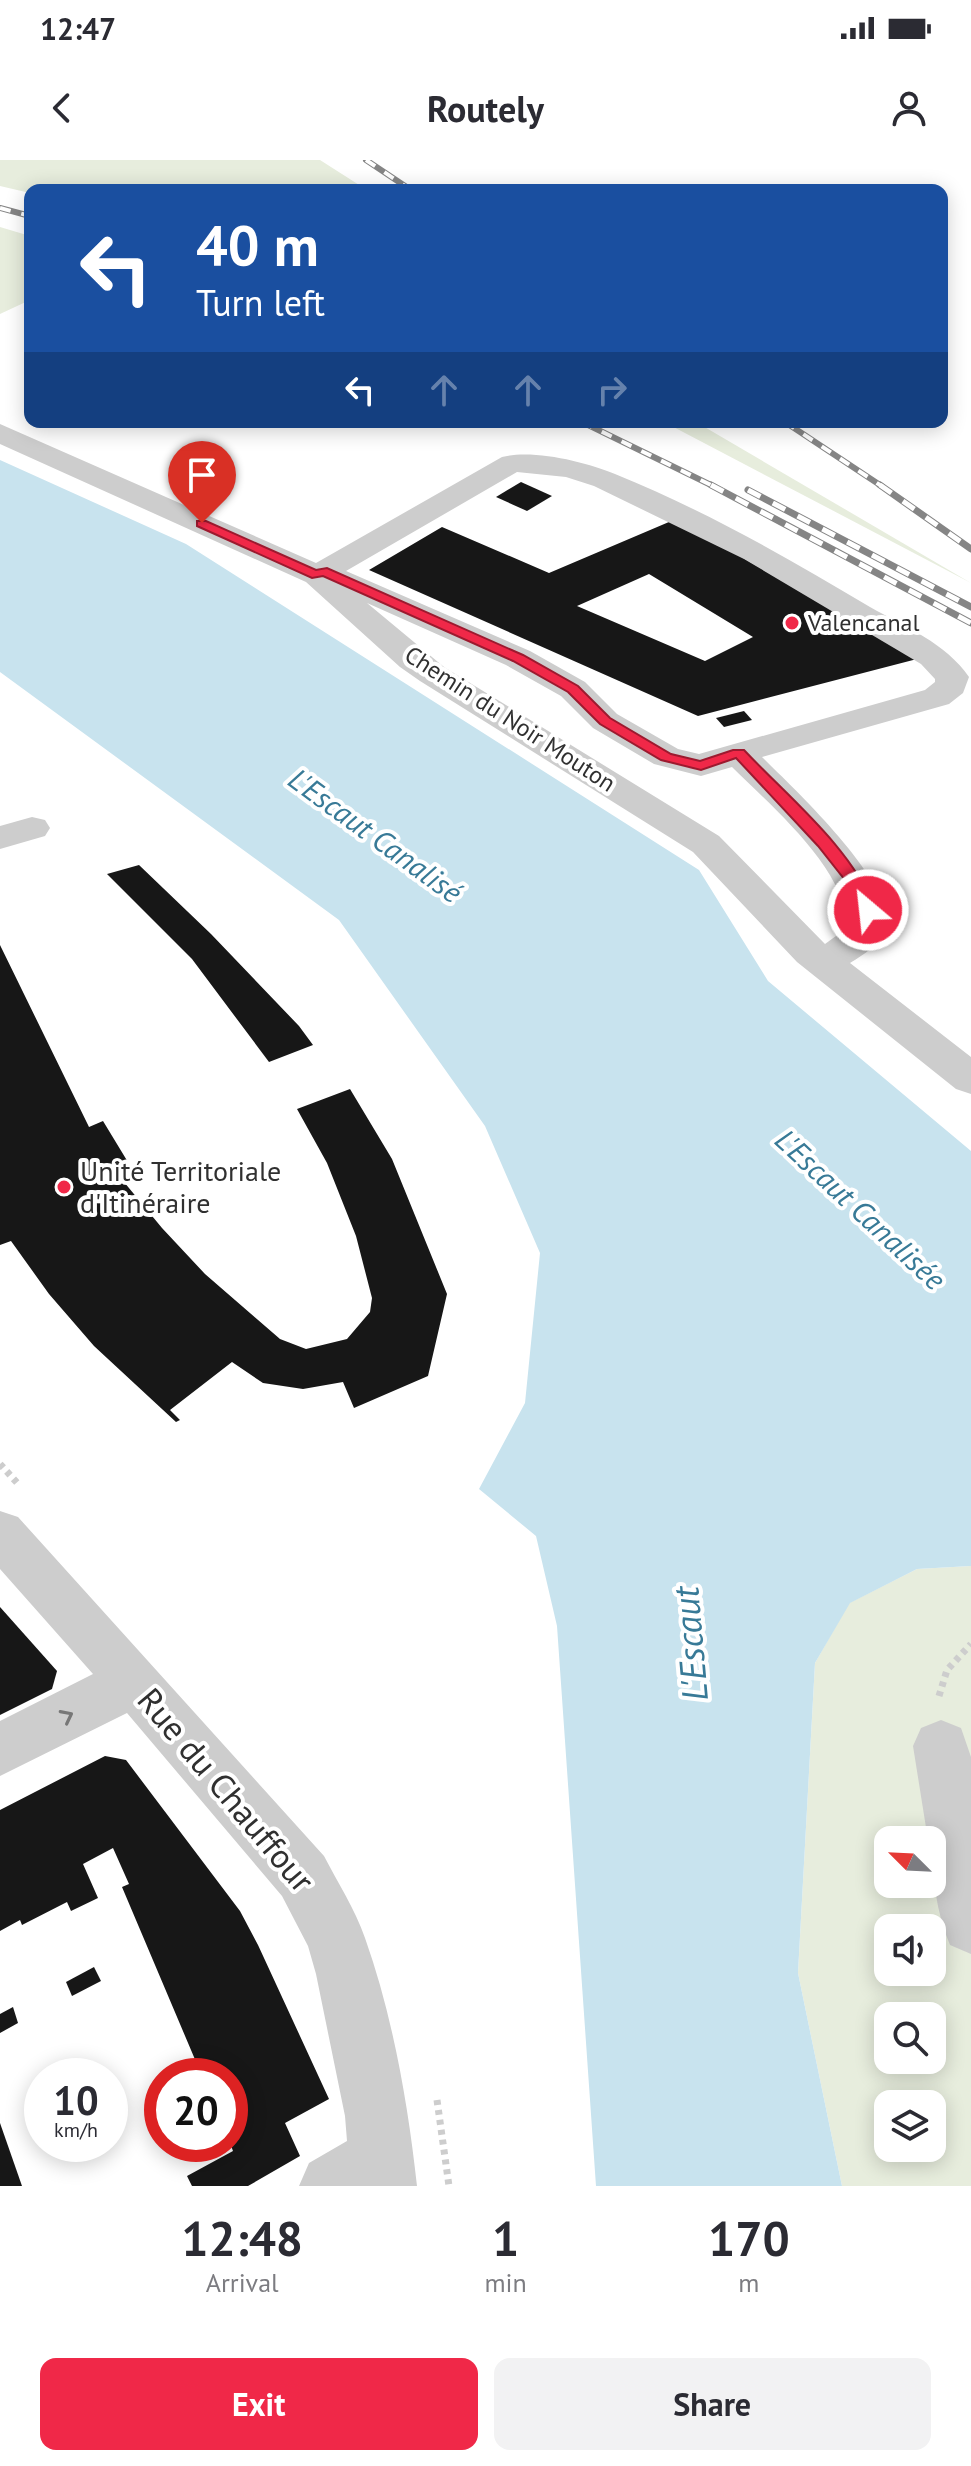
<!DOCTYPE html>
<meta charset="utf-8">
<style>
:root{--surface:#fff;--page:#f2f2f3;--text:#2b2b33;--muted:#7c7c81;--accent:#f02848}
body{margin:0;font-family:"PT Sans",sans-serif;background:var(--page);color:var(--text);height:100vh;display:flex;flex-direction:column;font-size:30px;white-space:nowrap}
*{box-sizing:border-box;margin:0}
p{font-size:26px;color:var(--muted)}
.icon{flex:none;width:44px;height:44px;fill:none;stroke:currentColor;stroke-width:2;stroke-linecap:round;stroke-linejoin:round}
.map{position:relative;height:2026px;overflow:hidden}
.panel{display:flex;flex-direction:column;background:var(--surface);flex:1}
.panel>*{flex:none}
.top-card{position:absolute;left:24px;top:24px;width:924px;height:244px;border-radius:16px;box-shadow:0 4px 20px #0003;background:#1a4fa0;color:#fff;overflow:hidden}
.needle{width:52px;rotate:294deg}
.controls{position:absolute;left:874px;top:1666px;display:grid;gap:16px}
.controls a{display:grid;place-items:center;width:72px;height:72px;border-radius:16px;background:var(--surface);box-shadow:0 4px 20px #0003;font-size:40px}
.speed{position:absolute;left:24px;top:1898px;display:flex;gap:16px;font-size:40px;font-weight:700;text-align:center}
.speed>*{display:grid;place-content:center;width:104px;height:104px;border-radius:50%;background:var(--surface);box-shadow:0 4px 20px #0003;line-height:1}
.speed small{font-size:20px;font-weight:400}
.speed .limit{border:12px solid #d22;background:#fff;color:#111}
.pin{position:absolute;display:grid;place-items:center;width:68px;height:68px;color:#fff;margin:-82px -34px;border-radius:50% 50% 50% 0;rotate:-45deg;box-shadow:0 0 8px #0007}
.pin .icon{rotate:45deg}
.me{position:absolute;width:88px;margin:-44px;rotate:332deg;stroke-linejoin:round;filter:drop-shadow(0 0 6px #0008)}
.turn{display:flex;align-items:center;gap:28px;height:168px;padding:0 40px;font-size:36px}
.turn .icon{width:104px;height:104px;stroke-width:2.5}
.turn b{display:block;font-size:56px;line-height:68px}
.lanes{display:flex;align-items:center;height:76px;padding:0 40px;background:#0003;justify-content:center;gap:40px;direction:ltr}
.lanes .off{opacity:.35}
.eta{display:flex;justify-content:space-evenly;align-items:center;height:136px;text-align:center}
.eta b{font-size:48px;font-weight:800;line-height:56px}
.cta{display:flex;gap:16px;margin-top:auto;padding:16px 40px}
.cta a{flex:1;height:92px;border-radius:16px;background:var(--accent);color:#fff;font-size:32px;font-weight:800;line-height:92px;text-align:center}
.cta a+a{background:var(--page);color:var(--text)}
.status{display:flex;justify-content:space-between;align-items:center;height:56px;padding:0 40px;background:var(--surface);direction:ltr}
.status svg{height:22px;fill:currentColor}
header{display:flex;justify-content:space-between;align-items:center;height:104px;padding:0 40px;background:var(--surface);font-size:36px;font-weight:800}
.map>svg:first-child{display:block}
</style>
<div class="status"><b>12:47</b><svg viewBox="0 0 49 12"><path d="M0 12V9h3v3zM5 12V6h3v6zM10 12V3h3v9zM15 12V0h3v12zM26 1h20v11H26zM47 4h2v5h-2z"/></svg></div>
<header><svg class="icon" aria-label="back" viewBox="0 0 24 24"><path d="M15 5l-7 7 7 7"/></svg>Routely<svg class="icon" aria-label="person" viewBox="0 0 24 24"><circle cx="12" cy="8" r="4"/><path d="M4 21q1-7 8-7t8 7"/></svg></header>
<div class="map">
<svg width="971" height="2026" viewBox="0 0 971 2026">
<rect width="100%" height="100%" fill="#fff"/>
<g fill="#e7eddd" fill-rule="evenodd">
<path d="M0,0h320l47,30h-337v3l-30,-7z"/>
<path d="M0,67l30,9v64l-30,14z"/>
<path d="M664,262h32l275,161z"/>
<path d="M971,1406v620h-129l-44,-213 17,-310 34,-60 68,-34zM888,1680h44v44h-44zM888,1768h44v44h-44zM888,1856h44v44h-44zM888,1944h44v44h-44z"/>
</g>
<path fill="#c8e3ee" d="M0,300l186,84 513,326 69,111 203,170v415l-54,3 -67,34 -35,60 -17,310 44,213h-246l-39,-560 -21,-90 -57,-47 46,-86 15,-150 -55,-127 -146,-206 -339,-248z"/>
<g fill="#171717" fill-rule="evenodd">
<path d="M521,322l31,14 -25,15 -31,-14z"/>
<path d="M676,359l241,140 -219,57 -329,-146 73,-43 107,46zM649,414l104,63 -48,24 -128,-55z"/>
<path d="M744,551l8,9 -28,7 -8,-9z"/>
<path d="M139,705l72,69 88,92 14,19 -44,17 -77,-103 -85,-85z"/>
<path d="M0,785l89,182 14,-6 34,56 -13,5 38,46 43,46 75,65 26,10 41,-10 23,-27 2,-14 -16,-62 -29,-73 -30,-54 53,-20 42,70 55,135 -19,82 -74,32 -11,-26 -40,7 -40,-6 -31,-21 -62,48 10,10 -4,2 -82,-76 -45,-52 -38,-53 -11,4z"/>
<path d="M0,1447l57,64 -5,18 -52,26z"/>
<path d="M105,1596l21,4 114,151 18,34 71,154 -44,24 15,33 -52,30h-56l-5,-10 46,-25 -3,-8v-67h-28l-80,-189 7,-3 -16,-36 -30,16 15,34 -27,13 -4,-9 -45,23 -2,-5 -20,11v-121z"/>
<path d="M94,1807l7,14 -29,15 -6,-14z"/>
<path d="M13,1847l5,16 -18,10v-19z"/>
<path d="M0,1963l22,63h-22z"/>
</g>
<g fill="none" stroke-linecap="round" stroke-linejoin="round">
<g stroke="#cdcdcd" stroke-width="7" stroke-dasharray="5 5" stroke-linecap="butt">
<path d="M0,1304l20,22"/>
<path d="M939,1536l8,-26 24,-26"/>
<path d="M437,1940l12,86"/>
</g>
<g fill="#cdcdcd" fill-rule="evenodd">
<path d="M0,264l316,139 186,-106c31,-8 84,5 113,17 89,36 173,84 255,133 35,20 76,36 99,70l-6,16 -14,11 -187,53c30,30 137,129 123,172 -5,16 -22,26 -35,34l121,94v37l-15,-5 -159,-127 -104,-110 -273,-171 -20,-14 -94,-85 -306,-138zM517,312l49,5 28,9 150,73 177,105 14,15v3l-10,8 -226,64 -21,-5 -61,-35 -32,-32 -55,-31 -184,-80zM367,443l139,62 55,31 32,32 61,36 47,12 31,-9c38,38 116,103 115,161l-22,16 -106,-108 -275,-169z"/>
<path d="M32,657l13,3 5,8 -5,8 -45,13v-23z"/>
<path d="M0,1351l18,6 306,339c14,27 31,53 41,82 28,79 43,166 52,248h-118l10,-23 38,-22 -2,-25 -29,-142 -8,-28 -26,-50 -155,-183 -127,63v-55l93,-47 -93,-105z"/>
<path d="M941,1560l20,8 10,29v197l-21,-9c-14,-33 -18,-69 -18,-105h-4l-15,-94 8,-18z"/>
</g>
<defs>
<g id="rail-far1">
<path d="M366,0l45,30"/>
<path d="M0,48l30,8"/>
<path d="M582,262l133,65"/>
<path d="M785,262l98,65"/>
</g>
<g id="rail">
<path d="M711,325l260,138"/>
<path d="M880,325l91,64"/>
<path d="M748,330l223,117"/>
</g>
</defs>
<use href="#rail-far1" stroke="#858585" stroke-width="6"/>
<use href="#rail" stroke="#858585" stroke-width="7"/>
<use href="#rail-far1" stroke="#fff" stroke-width="4" stroke-dasharray="11" stroke-linecap="butt"/>
<use href="#rail" stroke="#fff" stroke-width="5" stroke-dasharray="14" stroke-linecap="butt"/>
</g>
<defs><path id="oneway-chevron" d="M-2-3.5L2.5 0L-2 3.5" fill="none" stroke-width="1.6" stroke-linecap="round" stroke-linejoin="round" transform="scale(2)"/></defs>
<use stroke="#777" href="#oneway-chevron" transform="translate(67 1556) rotate(-27)"/>
<path fill="#f02848" stroke="#9c1a2f" stroke-width="2" d="M197,361h9l110,49 11,-2 196,87 55,31 32,32 61,36 29,7 33,-11h11c45,48 107,97 132,160l-8,5 -6,-2 -10,-24 -34,-43 -82,-88 -35,12 -40,-10 -61,-36 -32,-32 -55,-31 -190,-85 -11,2 -115,-52z"/>
<g fill="#f02848" stroke="#fff" stroke-width="3">
<circle cx="792" cy="463" r="8"/>
<circle cx="64" cy="1027" r="8"/>
</g>
<g text-anchor="middle" stroke-width="8" stroke-linejoin="round" paint-order="stroke">
<g font-size="24" fill="#303030" stroke="#fff" text-anchor="start">
<text x="808" y="471">Valencanal</text>
</g>
<g font-size="24" fill="#303030" stroke="#fff">
<text transform="translate(510 559) rotate(33)" y="8">Chemin du Noir Mouton</text>
</g>
<g font-size="28" fill="#303030" stroke="#fff" text-anchor="start">
<text x="80" y="1021">Unité Territoriale<tspan x="80" dy="32">d'Itinéraire</tspan></text>
</g>
<g font-size="30" font-style="italic" fill="#387a97" stroke="#fff">
<text transform="translate(375 676) rotate(36)" y="10">L'Escaut Canalisé</text>
<text transform="translate(860 1050) rotate(43)" y="10">L'Escaut Canalisée</text>
</g>
<g font-size="34" fill="#303030" stroke="#fff">
<text transform="translate(226 1630) rotate(50)" y="12">Rue du Chauffour</text>
</g>
<g font-size="36" font-style="italic" fill="#387a97" stroke="#fff">
<text transform="translate(690 1484) rotate(-95)" y="13">L'Escaut</text>
</g>
</g>
</svg>
<div class="controls">
<a><svg class="needle" viewBox="-14 -14 28 28"><path d="M0-13l5 13h-10z" fill="#e53935"/><path d="M0 13l5-13h-10z" fill="#7c7c81"/></svg></a>
<a><svg class="icon" aria-label="sound" viewBox="0 0 24 24"><path d="M4 9h4l5-4v14l-5-4H4zM17 9q2 3 0 6"/></svg></a>
<a><svg class="icon" aria-label="search" viewBox="0 0 24 24"><circle cx="10" cy="10" r="6"/><path d="M15 15l6 6"/></svg></a>
<a><svg class="icon" aria-label="layers" viewBox="0 0 24 24"><path d="M12 4l9 5-9 5-9-5zM3 14l9 5 9-5"/></svg></a>
</div>
<div class="speed"><div>10<small>km/h</small></div><div class="limit">20</div></div>
<div class="pin" style="left:202px;top:363px;background:#d93025"><svg class="icon" aria-label="arrive" viewBox="0 0 24 24"><path d="M6 21V4h12l-3 4 3 4H6"/></svg></div>
<svg class="me" style="left:868px;top:750px" viewBox="-20 -20 40 40"><circle r="17" fill="#f02848" stroke="#fff" stroke-width="3"/><path d="M0-11L8 9 0 5-8 9z" fill="#fff"/></svg>
<div class="top-card">
<div class="turn"><svg class="icon" aria-label="left" viewBox="0 0 24 24"><path d="M17 20v-9H6M10 6l-5 5 5 5"/></svg><div><b>40 m</b>Turn left</div></div>
<div class="lanes"><svg class="icon" aria-label="left" viewBox="0 0 24 24"><path d="M17 20v-9H6M10 6l-5 5 5 5"/></svg><svg class="icon off" aria-label="ahead" viewBox="0 0 24 24"><path d="M12 20V5M6 11l6-6 6 6"/></svg><svg class="icon off" aria-label="ahead" viewBox="0 0 24 24"><path d="M12 20V5M6 11l6-6 6 6"/></svg><svg class="icon off" aria-label="right" viewBox="0 0 24 24"><path d="M7 20v-9h11M14 6l5 5-5 5"/></svg></div>
</div>
</div>
<section class="panel">
<div class="eta">
<div><b>12:48</b><p>Arrival</p></div>
<div><b>1</b><p>min</p></div>
<div><b>170</b><p>m</p></div>
</div>
<div class="cta"><a>Exit</a><a>Share</a></div>
</section>
